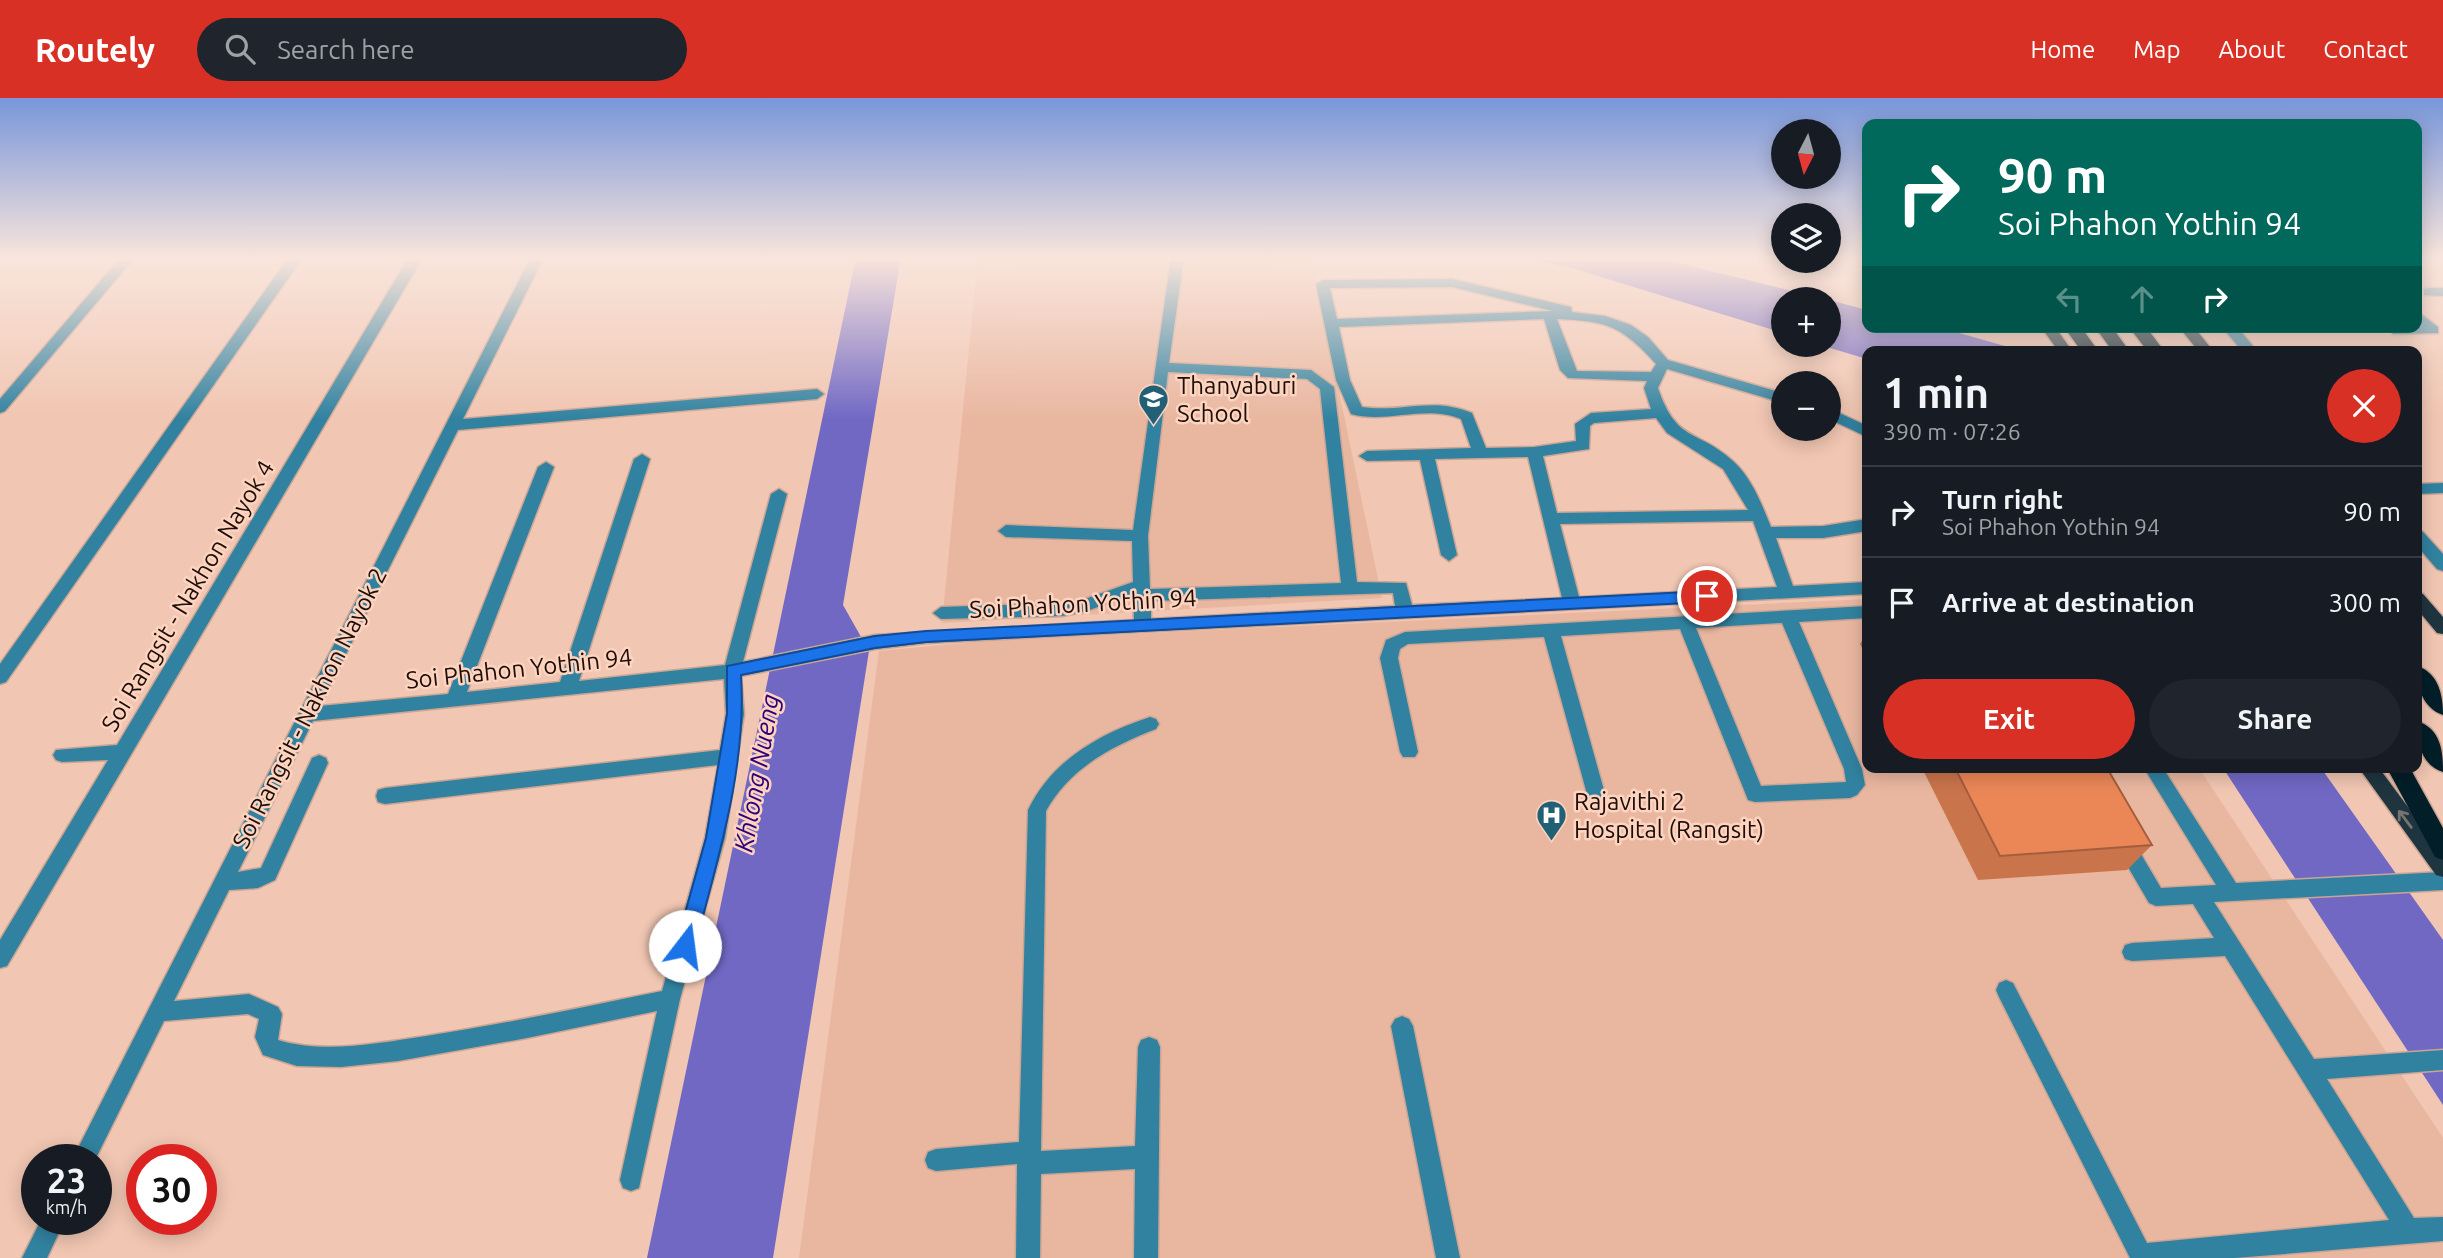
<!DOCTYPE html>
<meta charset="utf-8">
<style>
:root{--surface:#171b24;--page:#20242c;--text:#f1f3f6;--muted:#9ea1a6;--line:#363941;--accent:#d93025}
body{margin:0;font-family:Ubuntu,sans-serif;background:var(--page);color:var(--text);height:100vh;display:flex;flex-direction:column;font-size:26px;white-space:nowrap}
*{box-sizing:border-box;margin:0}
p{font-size:23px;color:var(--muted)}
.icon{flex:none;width:38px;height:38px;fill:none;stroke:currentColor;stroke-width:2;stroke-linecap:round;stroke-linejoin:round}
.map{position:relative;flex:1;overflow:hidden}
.drawer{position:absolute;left:1862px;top:248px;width:560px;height:427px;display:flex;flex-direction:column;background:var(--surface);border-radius:14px;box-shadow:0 4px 18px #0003}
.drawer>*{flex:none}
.top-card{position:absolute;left:1862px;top:21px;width:560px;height:214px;border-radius:14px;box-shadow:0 4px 18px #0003;background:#00695c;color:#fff;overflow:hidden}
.needle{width:46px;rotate:186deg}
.fabs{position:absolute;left:1771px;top:21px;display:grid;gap:14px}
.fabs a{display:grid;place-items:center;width:70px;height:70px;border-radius:50%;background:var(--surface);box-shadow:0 4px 18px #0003;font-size:35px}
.speed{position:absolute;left:21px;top:1046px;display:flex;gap:14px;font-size:35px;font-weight:700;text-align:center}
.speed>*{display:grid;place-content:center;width:91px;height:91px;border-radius:50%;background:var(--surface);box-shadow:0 4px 18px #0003;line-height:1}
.speed small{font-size:18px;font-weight:400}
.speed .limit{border:10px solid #d22;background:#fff;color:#111}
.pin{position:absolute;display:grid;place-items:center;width:60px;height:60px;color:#fff;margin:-30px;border:4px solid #fff;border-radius:50%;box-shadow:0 2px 7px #0007}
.me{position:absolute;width:77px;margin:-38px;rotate:15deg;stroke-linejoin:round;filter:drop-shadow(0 0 5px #0008)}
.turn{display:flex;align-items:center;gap:24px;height:147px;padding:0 21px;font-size:32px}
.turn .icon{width:91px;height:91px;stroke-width:2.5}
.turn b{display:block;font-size:49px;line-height:60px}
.lanes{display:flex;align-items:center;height:66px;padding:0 21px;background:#0003;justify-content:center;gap:35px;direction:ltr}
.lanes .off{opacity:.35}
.round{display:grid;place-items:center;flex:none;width:74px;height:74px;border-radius:37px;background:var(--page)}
.overview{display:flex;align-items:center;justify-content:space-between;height:119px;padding:0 21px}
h1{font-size:42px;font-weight:600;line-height:52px}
.cta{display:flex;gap:14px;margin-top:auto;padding:14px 21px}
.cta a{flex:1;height:80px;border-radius:42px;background:var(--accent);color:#fff;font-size:28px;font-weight:600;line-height:80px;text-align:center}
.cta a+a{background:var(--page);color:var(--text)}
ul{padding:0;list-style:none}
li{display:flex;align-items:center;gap:21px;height:91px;padding:0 21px;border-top:2px solid var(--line)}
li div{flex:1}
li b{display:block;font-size:26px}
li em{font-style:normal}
header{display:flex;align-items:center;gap:42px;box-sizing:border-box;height:98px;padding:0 35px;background:var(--accent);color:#fff}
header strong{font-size:33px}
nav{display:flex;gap:38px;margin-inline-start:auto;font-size:24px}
.search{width:490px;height:63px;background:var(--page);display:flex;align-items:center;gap:18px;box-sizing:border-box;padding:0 24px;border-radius:38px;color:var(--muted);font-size:26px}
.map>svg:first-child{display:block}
</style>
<header>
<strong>Routely</strong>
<div class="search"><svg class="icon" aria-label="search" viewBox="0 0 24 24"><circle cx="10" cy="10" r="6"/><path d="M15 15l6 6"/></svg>Search here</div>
<nav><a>Home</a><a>Map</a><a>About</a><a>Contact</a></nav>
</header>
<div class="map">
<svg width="2443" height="1160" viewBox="0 0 2443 1160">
<rect width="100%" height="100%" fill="#f1c6b2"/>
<g fill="#e9b7a0">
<path d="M978,159h333l71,341 -440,25z"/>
<path d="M1867,501v169h332l244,370v120h-1644l80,-607 107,-10z"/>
</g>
<g fill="#7168c4">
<path d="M856,159h45l-58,348 26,46 -96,607h-126z"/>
<path d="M1521,159h133l171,42h-42v34l-211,-65z"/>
<path d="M1829,202l38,10v17h71l88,25h-159v7l-47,-14h9z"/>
<path d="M2223,670h98l122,172v165z"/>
</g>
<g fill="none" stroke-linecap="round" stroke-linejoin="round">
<defs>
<g id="minor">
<path d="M121,159h14l-130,154 -5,2v-14z"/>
<path d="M289,159h14l-297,425 -6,2v-20z"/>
<path d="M409,159h14l-416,709 -7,2v-28l108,-180 -46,2 -6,-2 -3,-5 3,-5 61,-5z"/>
<path d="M531,159h13l-81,162 354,-30 7,5 -7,5 -359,31 -138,276 128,-12 90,-227 8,-5 8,5 -87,225 93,-10 74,-223 8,-5 8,5 -71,222 146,-16 46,-171 8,-5 8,5 -44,168 132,-27 259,-15 -1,-26 -46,17 -25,5 -121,3 -8,-6 8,-6 121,-4 23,-4 48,-17 -1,-41 -126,-4 -8,-6 8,-6 127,5 38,-273h13l-15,106 142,7 23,17 23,195 49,1 6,22 150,-7 -34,-141 -93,2 22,96 -8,6 -8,-6 -21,-95 -53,1 -8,-5 8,-5 104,-3 -10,-29c-36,-15 -74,5 -110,-5l-15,-34 -20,-96 7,-4 129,-1 119,28 1,5 33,4 26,9 17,12 20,23 115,33v10l-116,-34 -9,19c19,56 39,40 75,73 19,17 29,44 38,66l52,-1 44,-7v12l-44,7h-47l17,48 74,-4v12l-941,49 -51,6 -134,27 3,38 -19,124 -45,161 -41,189 -8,3 -8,-3 -3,-8 37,-169 -130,27 -129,23 -57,6 -44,-1 -34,-11 -8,-18 4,-18 -11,-5 -84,7 -69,139h-23zM1452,189l101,24 -216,8 -7,-31zM1544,221l16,51 8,8 79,3 -3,7 7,21 -60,4 -16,11 1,17 -42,6 -48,1 -14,-35c-40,-17 -71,0 -110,-6l-12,-27 -11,-53zM1557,221c50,2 65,7 99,45l-5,8 -74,-1zM1168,274l139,7 13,10 21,194 -191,6 -2,-53zM1656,320l11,15 56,36 25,41 -191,3 -14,-57 46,-7 1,-23 4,-3zM1753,423l24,66 -198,10 -19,-73zM1393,495l2,13 -244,13v-18zM724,581l2,35 -6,36 -335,38 -7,2 -2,6 2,6 7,2 333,-39 -13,73 -43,153c-79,16 -157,33 -236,45 -47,7 -102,18 -148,4l4,-26 -4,-7 -29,-13 -75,7 55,-111 29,-2 17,-8 53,-117 -2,-5 -7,-3 -7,3 -51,110 -23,4 75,-151z"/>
<path d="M2429,190h14v8l-19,-1v-6z"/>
<path d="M2417,213l21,16v6l-45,1 -5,-7 33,-1 -4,-4z"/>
<path d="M2222,229h15l21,25h-15z"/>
<path d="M1829,310l38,18v11l-38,-18z"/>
<path d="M2443,385v10l-26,1v-10z"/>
<path d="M2417,432l6,2 20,22v17l-6,-2 -20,-23z"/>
<path d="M1867,508v12l-68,4 63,147 3,16 -8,10 -7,3 -95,4 -7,-2 -68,-171 -119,7 44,158 -2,6 -7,2 -7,-2 -2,-6 -43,-157 -136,7 -8,5 -2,9 20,94 -3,5h-12l-3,-5 -20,-94 6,-18 19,-8zM1782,525l62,146 2,13 -85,4 -65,-158z"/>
<path d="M1150,619l6,2 3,5 -3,5c-44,17 -86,39 -110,82l-5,340 94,-5 3,-99 3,-7 8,-3 8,3 3,7 -2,211h-24l1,-89 -94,5 -1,84h-24l1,-94 -81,7 -8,-3 -3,-8 3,-8 8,-3 83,-7 9,-332c24,-50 71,-76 122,-93z"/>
<path d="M2144,670h19l73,115 207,-11v18l-229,12 100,157 129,-9v20l-116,9 87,139 29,-1v24l-208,17h-105l-131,-261 -3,-7 3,-7 7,-3 7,3 134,260 242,-23 -164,-264 -93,5 -7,-2 -3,-7 3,-7 7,-2 82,-5 -21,-34 -37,2 -7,-3 -35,-60 3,-6 7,-2 7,2 30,51 55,-3z"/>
<path d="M1402,918l7,3 4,7 47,232h-24l-45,-232 4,-7z"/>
<path d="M41,1122h24l-18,38h-25z"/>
</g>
<g id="major">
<path d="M2041,229h14l18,25h-14z"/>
<path d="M2179,229h15l20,25h-15z"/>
<path d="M2417,494l6,2 20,23v17l-6,-1 -20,-24z"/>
<path d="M2359,670h20l64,86v23l-7,-2z"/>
</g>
<g id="highway">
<path d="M2064,229h17l18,25h-17z"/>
<path d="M2095,229h17l18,25h-17z"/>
<path d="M2129,229h17l19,25h-17z"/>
<path d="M2417,568c22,7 26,30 26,49 -21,-7 -27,-30 -26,-49z"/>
<path d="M2417,623c24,8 26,30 26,51 -22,-7 -27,-31 -26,-51z"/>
<path d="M2387,670h23l33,60v32l-8,-3z"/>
</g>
</defs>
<use href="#minor" stroke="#cba593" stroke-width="3"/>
<use href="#major" stroke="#cba593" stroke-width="3"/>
<use href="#highway" stroke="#cba593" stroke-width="3"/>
<use href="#minor" fill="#3182a0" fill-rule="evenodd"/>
<use href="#major" fill="#1e353f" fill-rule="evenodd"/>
<use href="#highway" fill="#021e28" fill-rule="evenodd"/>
</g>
<g fill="#ca744b">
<path d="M1867,534v26l-7,-14z"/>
<path d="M1922,670h185l45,77 -25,25 -149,10z"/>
</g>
<path fill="#eb8757" stroke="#a45e3d" stroke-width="2" d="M1955,670h152l45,77 -152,11z"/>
<defs><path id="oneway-shaft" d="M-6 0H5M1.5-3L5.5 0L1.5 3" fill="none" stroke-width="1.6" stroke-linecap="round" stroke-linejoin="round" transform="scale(1.75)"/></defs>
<use stroke="#787472" href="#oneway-shaft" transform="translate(2405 721) rotate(-127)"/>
<linearGradient id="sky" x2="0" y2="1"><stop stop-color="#7896da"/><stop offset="0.5" stop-color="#f9e5dc"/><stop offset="1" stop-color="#f9e5dc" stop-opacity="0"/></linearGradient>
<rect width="2443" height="321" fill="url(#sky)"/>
<path fill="#1a73e8" stroke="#114b97" stroke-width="2" d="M1707,493l7,5 -7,6 -781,40 -51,6 -134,27c6,92 -23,183 -46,271l-3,6 -7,2 -6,-2 -3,-6 30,-108 21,-124v-48l148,-30 51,-5z"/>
<defs>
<symbol id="school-pin" viewBox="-11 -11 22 30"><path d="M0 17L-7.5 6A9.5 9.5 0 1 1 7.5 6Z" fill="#226076" stroke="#fed3bf"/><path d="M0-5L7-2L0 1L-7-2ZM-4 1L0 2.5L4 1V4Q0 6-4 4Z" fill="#fff"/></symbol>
<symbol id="hospital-pin" viewBox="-11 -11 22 30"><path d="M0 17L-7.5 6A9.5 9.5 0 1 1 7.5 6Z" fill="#226076" stroke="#fed3bf"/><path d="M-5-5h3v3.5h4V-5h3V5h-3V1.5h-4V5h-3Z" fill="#fff"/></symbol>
</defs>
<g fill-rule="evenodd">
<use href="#school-pin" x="1136" y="284" width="35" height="47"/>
<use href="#hospital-pin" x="1534" y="700" width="35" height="47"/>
</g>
<g text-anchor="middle" stroke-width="5" stroke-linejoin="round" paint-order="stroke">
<g font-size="24" fill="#1d0f08" stroke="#fed3bf" text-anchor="start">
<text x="1177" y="296">Thanyaburi<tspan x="1177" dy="28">School</tspan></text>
<text x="1574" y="712">Rajavithi 2<tspan x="1574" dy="28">Hospital (Rangsit)</tspan></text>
</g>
<g font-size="24" fill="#1d0f08" stroke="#fed3bf">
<text transform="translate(188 498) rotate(-59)" y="8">Soi Rangsit - Nakhon Nayok 4</text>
<text transform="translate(1083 506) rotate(-3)" y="8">Soi Phahon Yothin 94</text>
<text transform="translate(519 571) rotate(-6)" y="8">Soi Phahon Yothin 94</text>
<text transform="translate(310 610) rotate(-63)" y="8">Soi Rangsit - Nakhon Nayok 2</text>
</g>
<g font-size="26" font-style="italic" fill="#2d0279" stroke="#fed3bf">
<text transform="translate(757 675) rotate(-80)" y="9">Khlong Nueng</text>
</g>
</g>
</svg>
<div class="fabs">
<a><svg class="needle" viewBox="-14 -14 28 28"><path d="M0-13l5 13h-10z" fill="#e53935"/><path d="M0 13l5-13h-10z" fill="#9ea1a6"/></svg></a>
<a><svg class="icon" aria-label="layers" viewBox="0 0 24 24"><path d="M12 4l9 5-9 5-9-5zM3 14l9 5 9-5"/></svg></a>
<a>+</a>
<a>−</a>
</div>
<div class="speed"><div>23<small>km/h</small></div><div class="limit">30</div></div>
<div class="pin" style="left:1707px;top:498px;background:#d93025"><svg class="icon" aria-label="arrive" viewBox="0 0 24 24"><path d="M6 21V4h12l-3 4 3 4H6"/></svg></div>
<svg class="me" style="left:685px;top:848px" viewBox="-20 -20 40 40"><circle r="19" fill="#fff"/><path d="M0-13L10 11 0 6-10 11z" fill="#1a73e8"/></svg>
<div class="top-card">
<div class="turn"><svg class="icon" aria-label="right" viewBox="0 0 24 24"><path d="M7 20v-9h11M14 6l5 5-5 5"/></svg><div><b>90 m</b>Soi Phahon Yothin 94</div></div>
<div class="lanes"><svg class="icon off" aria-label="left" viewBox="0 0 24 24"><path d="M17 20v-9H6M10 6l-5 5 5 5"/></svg><svg class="icon off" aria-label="ahead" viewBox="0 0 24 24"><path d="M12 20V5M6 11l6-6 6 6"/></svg><svg class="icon" aria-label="right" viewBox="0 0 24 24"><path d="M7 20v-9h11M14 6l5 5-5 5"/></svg></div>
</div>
<section class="drawer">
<div class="overview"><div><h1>1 min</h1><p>390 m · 07:26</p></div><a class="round" style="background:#d93025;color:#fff"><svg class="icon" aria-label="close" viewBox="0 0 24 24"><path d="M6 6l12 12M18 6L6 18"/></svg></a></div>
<ul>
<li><svg class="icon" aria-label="right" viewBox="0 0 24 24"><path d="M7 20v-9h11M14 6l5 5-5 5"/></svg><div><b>Turn right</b><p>Soi Phahon Yothin 94</p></div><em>90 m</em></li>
<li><svg class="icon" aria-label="arrive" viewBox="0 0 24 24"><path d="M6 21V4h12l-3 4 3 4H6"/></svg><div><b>Arrive at destination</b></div><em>300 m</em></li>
</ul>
<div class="cta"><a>Exit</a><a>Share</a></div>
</section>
</div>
